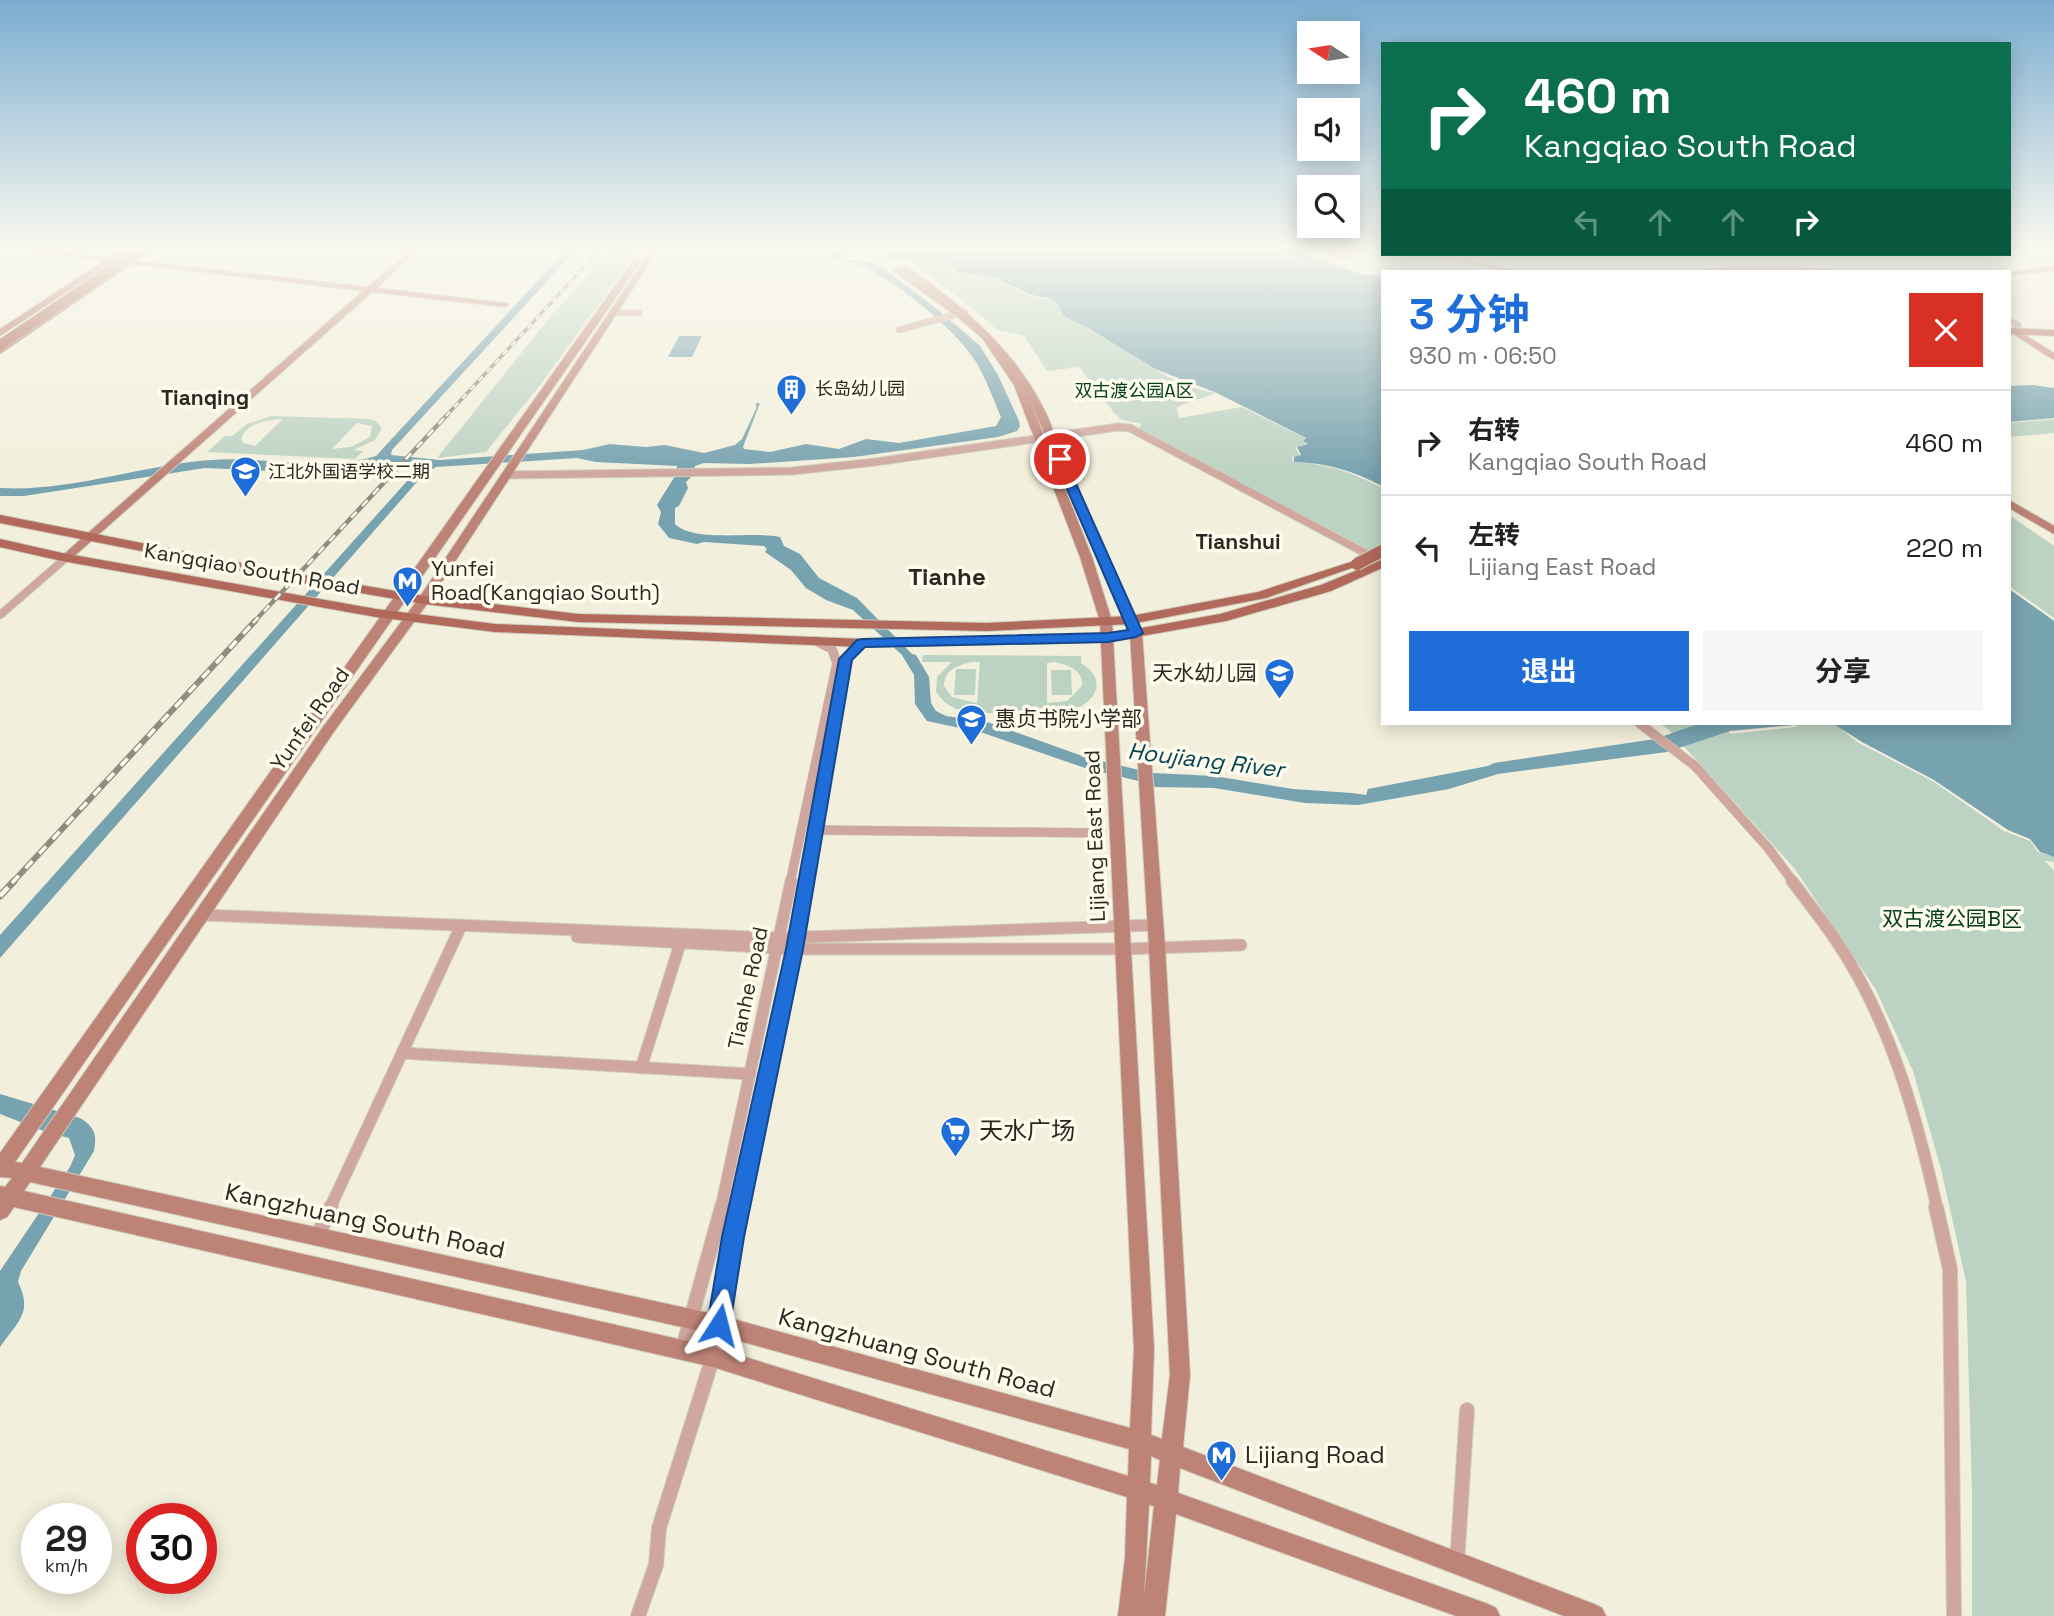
<!DOCTYPE html>
<html lang="zh">
<meta charset="utf-8">
<style>
:root{--surface:#fff;--page:#f6f6f6;--text:#222;--muted:#767676;--line:#e0e0e0;--accent:#1f6dd8}
body{margin:0;font-family:"Space Grotesk","Noto Sans SC",sans-serif;background:var(--page);color:var(--text);height:100vh;display:flex;flex-direction:column;font-size:26px;white-space:nowrap}
*{box-sizing:border-box;margin:0}
p{font-size:23px;color:var(--muted)}
.icon{flex:none;width:38px;height:38px;fill:none;stroke:currentColor;stroke-width:2;stroke-linecap:round;stroke-linejoin:round}
.map{position:relative;flex:1;overflow:hidden}
.side{position:absolute;left:1381px;top:270px;width:630px;height:455px;display:flex;flex-direction:column;background:var(--surface);border-radius:0px;box-shadow:0 4px 18px #0003}
.side>*{flex:none}
.banner{position:absolute;left:1381px;top:42px;width:630px;height:214px;border-radius:0px;box-shadow:0 4px 18px #0003;background:#0b6e4f;color:#fff;overflow:hidden}
.needle{width:46px;rotate:282deg}
.controls{position:absolute;left:1297px;top:21px;display:grid;gap:14px}
.controls a{display:grid;place-items:center;width:63px;height:63px;border-radius:0px;background:var(--surface);box-shadow:0 4px 18px #0003;font-size:35px}
.speed{position:absolute;left:21px;top:1503px;display:flex;gap:14px;font-size:35px;font-weight:700;text-align:center}
.speed>*{display:grid;place-content:center;width:91px;height:91px;border-radius:50%;background:var(--surface);box-shadow:0 4px 18px #0003;line-height:1}
.speed small{font-size:18px;font-weight:400}
.speed .limit{border:10px solid #d22;background:#fff;color:#111}
.pin{position:absolute;display:grid;place-items:center;width:60px;height:60px;color:#fff;margin:-30px;border:4px solid #fff;border-radius:50%;box-shadow:0 2px 7px #0007}
.me{position:absolute;width:77px;margin:-38px;rotate:9deg;stroke-linejoin:round;filter:drop-shadow(0 0 5px #0008)}
.turn{display:flex;align-items:center;gap:24px;height:147px;padding:0 28px;font-size:32px}
.turn .icon{width:91px;height:91px;stroke-width:2.5}
.turn b{display:block;font-size:49px;line-height:60px}
.lanes{display:flex;align-items:center;height:66px;padding:0 28px;background:#0003;justify-content:center;gap:35px;direction:ltr}
.lanes .off{opacity:.35}
.round{display:grid;place-items:center;flex:none;width:74px;height:74px;border-radius:0px;background:var(--page)}
.headline{display:flex;align-items:center;justify-content:space-between;height:119px;padding:0 28px}
h1{font-size:42px;font-weight:700;line-height:52px;color:var(--accent)}
.primary-button{display:flex;gap:14px;margin-top:auto;padding:14px 28px}
.primary-button a{flex:1;height:80px;border-radius:0px;background:var(--accent);color:#fff;font-size:28px;font-weight:700;line-height:80px;text-align:center}
.primary-button a+a{background:var(--page);color:var(--text)}
ul{padding:0;list-style:none}
li{display:flex;align-items:center;gap:21px;height:105px;padding:0 28px;border-top:2px solid var(--line)}
li div{flex:1}
li b{display:block;font-size:26px}
li em{font-style:normal}
.map>svg:first-child{display:block}
</style>
<div class="map">
<svg width="2054" height="1616" viewBox="0 0 2054 1616">
<rect width="100%" height="100%" fill="#f2efdc"/>
<g fill="#bcd2c2" fill-rule="evenodd">
<path d="M609,250h29l-97,134 -55,68 -49,6 114,-142z"/>
<path d="M915,260l28,2 14,11 41,7 33,16 17,3 10,5 4,12c10,6 20,9 29,14 42,21 78,57 125,63l-39,14 2,11 63,-11 63,31 -2,3 4,3 -12,3 5,9 -8,1 1,5c36,2 58,10 89,26v69l-241,-127 -2,-3 3,-3 -20,-4 -7,-6 -36,-47 -32,4 -23,-35 -26,-6 -32,-27 -56,-42z"/>
<path d="M272,416l96,3 8,2 6,7 -7,12 -21,10 9,1 -8,8 -148,-7 18,-16h7l15,-12zM283,419l-28,27 -11,-3 -3,-4c5,-16 26,-19 42,-20zM357,423l15,3 -2,11 -19,10 -19,2z"/>
<path d="M2054,419v14l-45,4v-14z"/>
<path d="M2009,515l45,31v72l-45,-32z"/>
<path d="M923,655l158,1v7c9,6 18,14 15,26 -3,11 -14,18 -24,21 -17,5 -100,5 -115,-1 -10,-4 -16,-9 -21,-18l1,-14 15,-15h-30zM972,662h8l-3,41 -25,-6 -8,-11c0,-17 15,-21 28,-24zM1054,662c14,3 29,7 28,24l-15,15 -20,2v-40z"/>
<path d="M956,669h20l-1,26h-21z"/>
<path d="M1051,670h20l1,25h-20z"/>
<path d="M1659,723h60l12,11 65,-7 1,-4h32l10,4 18,15 77,40 70,49 26,10 8,11 16,5v5l-9,-1 9,10v745h-82v-124l-6,-211 -25,-112 -28,-98 -37,-81 -81,-121 -126,-139z"/>
</g>
<g fill="#77a2af">
<path d="M566,250h10l-184,200 -1,5 49,5 143,-10 27,-6 36,3 19,-2 39,8 31,-8 7,-6 14,-30v-6h4l-17,44 1,2 26,3 36,-8 33,5 27,-10 33,4 97,-17 5,-9c-8,-19 -15,-38 -25,-55 -20,-33 -85,-86 -122,-99 -6,-2 -14,-3 -21,-5l-2,-8h11l2,9 29,4 13,7 57,44 37,32 18,29 21,46 1,5 -3,5 -19,6 -144,20 -104,7 -46,-1 -9,3 -3,10 -6,6 2,6 -9,18 -4,2v16c19,19 78,7 105,13l4,9 16,8 19,24 38,20 55,56 4,1 13,22 2,26 5,8 10,5 41,6 101,36 64,15 62,3 79,13 59,4 14,2 2,-6 120,-23 6,-3 161,-24 46,-16h93v2l-64,6 -63,21 -169,22 -49,15 -91,16 -53,-2 -91,-15 -59,-1 -4,-3 -63,-15 -105,-36 -56,-12 -12,-17 -1,-29 -12,-20 -49,-45 -27,-10 -20,-12 -15,-18 -26,-18 2,-3 -3,-3 -60,-4 -7,2 -28,-6 -11,-14 3,-12 -4,-7 18,-29 2,-10 -81,-4 -19,-4 -141,9 -13,8 -423,483v-23l417,-465 -30,-4 -50,8 -132,-6 -181,28h-24v-8c72,4 140,-23 211,-28 56,-4 109,12 165,-4z"/>
<path d="M884,250h411l68,25h19v211c-29,-15 -54,-23 -88,-24v-5l7,-2 -4,-8 11,-3 -5,-3 3,-3 -89,-45 -62,-24 -63,-39 -29,-14 -5,-12 -9,-6 -17,-3 -34,-16 -40,-7 -14,-10 -52,-2z"/>
<path d="M679,336h23l-10,21h-24z"/>
<path d="M2033,385l21,3v30l-45,4v-36z"/>
<path d="M2009,589l45,32v236l-14,-5 -10,-13 -22,-9 -74,-50 -72,-38 -30,-19h177z"/>
<path d="M0,1094l80,24c15,9 17,17 14,33l-73,120 -3,11c15,31 0,39 -18,65v-76l70,-104 5,-12 -6,-17 -23,-6 -46,-18z"/>
</g>
<g fill="none" stroke-linecap="round" stroke-linejoin="round">
<defs>
<g id="street-far4">
<path d="M1325,250l14,7 18,-7"/>
<path d="M614,313h25"/>
<path d="M2009,320l9,5"/>
<path d="M899,330l66,-18"/>
</g>
<g id="street-far3">
<path d="M507,475l285,-4 83,-9 243,-35 12,1 252,134"/>
<path d="M0,615l67,-58"/>
</g>
<g id="street-far2">
<path d="M1639,723l56,43 74,83 25,34"/>
<path d="M815,830l286,3"/>
<path d="M790,883l47,-220 -5,-14 -16,-8"/>
<path d="M806,883l40,-224 16,-16"/>
</g>
<g id="street-far1">
<path d="M1792,881c15,20 31,40 45,61 53,79 80,175 100,266"/>
<path d="M203,915l575,23 377,-13"/>
<path d="M577,937l217,12h329l118,-4"/>
<path d="M402,1053l348,21"/>
<path d="M641,1068l39,-124"/>
<path d="M330,1208l131,-282"/>
<path d="M721,1208l70,-327"/>
<path d="M739,1208l67,-327"/>
</g>
<g id="street">
<path d="M1936,1207l14,62 4,347"/>
<path d="M317,1237l14,-30"/>
<path d="M682,1351l40,-144"/>
<path d="M1457,1563l10,-153"/>
<path d="M638,1616l18,-51 3,-37 54,-171 26,-150"/>
</g>
<g id="secondary">
<path d="M14,250h27l327,37 42,-37h8l-41,38 128,15 4,2 -4,2 -133,-15 -301,267h-8v-4l300,-264z"/>
<path d="M651,250h7l-228,350 -97,133 -293,434 678,148 412,113 4,-79 -34,-728 -20,-64 -66,-172 -32,-47 -26,-22 -64,-46 15,-4c48,35 92,70 124,120 9,16 19,31 23,49l88,198 23,314 25,428 -7,72 411,157 8,4 4,8h-42l-384,-148 -2,25 310,111 8,4 4,8h-44l-280,-102 -11,102h-47l7,-58 2,-61 -414,-130 -699,-160 -7,10 -7,3v-34l5,1 7,-9 -12,-1v-24l634,-894h6v4l-625,899 7,1 301,-436 96,-129zM1029,398l101,235 19,314 21,428 -8,64 -11,-4 3,-86 -42,-728 -20,-64zM30,1182l688,153 411,114 -1,27 -415,-129 -689,-156zM1151,1456l9,4 -3,25 -7,-2zM1149,1505l5,1 -10,91z"/>
<path d="M1419,254h15l89,17h-16z"/>
<path d="M1756,266l76,3 4,2h-137l4,-2z"/>
<path d="M2054,266v4l-45,6v-4z"/>
<path d="M2014,328l40,25v7l-41,-26 -4,2v-6z"/>
<path d="M2009,500l45,26v8l-45,-26z"/>
</g>
<g id="primary">
<path d="M121,250h10l-131,86v-7z"/>
<path d="M142,250h10l-152,104v-7z"/>
<path d="M2009,328l45,2v6l-45,-2z"/>
<path d="M0,515l297,59 127,22 154,18 409,9 144,-7 127,-24 99,-32 6,4 -97,34 -135,26 -144,7 -409,-9 -154,-18 -127,-22 -297,-59z"/>
<path d="M0,539l62,14 314,56 119,15 368,15 245,-5 112,-20 101,-29 61,-25v8l-51,23 -105,30 -118,21 -245,5 -368,-15 -119,-15 -314,-56 -62,-14z"/>
</g>
</defs>
<use href="#street-far4" stroke="#cecbba" stroke-width="7"/>
<use href="#street-far3" stroke="#cecbba" stroke-width="9"/>
<use href="#street-far2" stroke="#cecbba" stroke-width="10"/>
<use href="#street-far1" stroke="#cecbba" stroke-width="13"/>
<use href="#street" stroke="#cecbba" stroke-width="16"/>
<use href="#secondary" stroke="#cecbba" stroke-width="2"/>
<use href="#primary" stroke="#cecbba" stroke-width="2"/>
<use href="#street-far4" stroke="#cfa79e" stroke-width="6"/>
<use href="#street-far3" stroke="#cfa79e" stroke-width="7"/>
<use href="#street-far2" stroke="#cfa79e" stroke-width="9"/>
<use href="#street-far1" stroke="#cfa79e" stroke-width="11"/>
<use href="#street" stroke="#cfa79e" stroke-width="14"/>
<use href="#secondary" fill="#be8377" fill-rule="evenodd"/>
<use href="#primary" fill="#b0695b" fill-rule="evenodd"/>
<defs>
<path id="rail-far3" d="M446,416l154,-166"/>
<path id="rail-far2" d="M253,623l194,-208"/>
<path id="rail-far1" d="M12,883l243,-262"/>
<path id="rail" d="M0,896l14,-15"/>
</defs>
<use href="#rail-far3" stroke="#8f8d80" stroke-width="3.5"/>
<use href="#rail-far2" stroke="#8f8d80" stroke-width="4.5"/>
<use href="#rail-far1" stroke="#8f8d80" stroke-width="6"/>
<use href="#rail" stroke="#8f8d80" stroke-width="7"/>
<use href="#rail-far3" stroke="#fffced" stroke-width="2" stroke-dasharray="6" stroke-linecap="butt"/>
<use href="#rail-far2" stroke="#fffced" stroke-width="2.5" stroke-dasharray="8" stroke-linecap="butt"/>
<use href="#rail-far1" stroke="#fffced" stroke-width="3.5" stroke-dasharray="10" stroke-linecap="butt"/>
<use href="#rail" stroke="#fffced" stroke-width="4.5" stroke-dasharray="12" stroke-linecap="butt"/>
<defs>
<path id="primary-bridge" d="M1357,564l25,-13"/>
<path id="highway-bridge" d="M0,345l141,-95"/>
</defs>
<use href="#primary-bridge" stroke="#cecbba" stroke-width="14" stroke-linecap="butt"/>
<use href="#highway-bridge" stroke="#cecbba" stroke-width="11" stroke-linecap="butt"/>
<use href="#primary-bridge" stroke="#b0695b" stroke-width="12"/>
<use href="#highway-bridge" stroke="#a35242" stroke-width="10"/>
</g>
<linearGradient id="sky" x2="0" y2="1"><stop stop-color="#7badd1"/><stop offset="0.52" stop-color="#f9f8ef"/><stop offset="1" stop-color="#f9f8ef" stop-opacity="0"/></linearGradient>
<rect width="2054" height="477" fill="url(#sky)"/>
<path fill="#1f6dd8" stroke="#14478c" stroke-width="2" d="M1060,456l5,3 78,174 -7,4 -28,5 -243,5 -13,13 -49,289 -59,288 -14,88 -3,8 -8,3 -8,-3 -4,-8 15,-88 64,-288 53,-290 18,-19 5,-1 246,-6 20,-3 -74,-171z"/>
<defs>
<symbol id="building-pin" viewBox="-11 -11 22 30"><path d="M0 17L-7.5 6A9.5 9.5 0 1 1 7.5 6Z" fill="#1f6dd8" stroke="#fffced"/><path d="M-4-6H4V6H1V3H-1V6H-4ZM-2.5-4.3h1.7v1.8h-1.7ZM.8-4.3h1.7v1.8H.8ZM-2.5-1h1.7V.8h-1.7ZM.8-1h1.7V.8H.8Z" fill="#fff"/></symbol>
<symbol id="school-pin" viewBox="-11 -11 22 30"><path d="M0 17L-7.5 6A9.5 9.5 0 1 1 7.5 6Z" fill="#1f6dd8" stroke="#fffced"/><path d="M0-5L7-2L0 1L-7-2ZM-4 1L0 2.5L4 1V4Q0 6-4 4Z" fill="#fff"/></symbol>
<symbol id="metro-pin" viewBox="-11 -11 22 30"><path d="M0 17L-7.5 6A9.5 9.5 0 1 1 7.5 6Z" fill="#1f6dd8" stroke="#fffced"/><path d="M-5.5 5V-5H-3L0 0L3-5H5.5V5H3V-.5L0 4L-3-.5V5Z" fill="#fff"/></symbol>
<symbol id="supermarket-pin" viewBox="-11 -11 22 30"><path d="M0 17L-7.5 6A9.5 9.5 0 1 1 7.5 6Z" fill="#1f6dd8" stroke="#fffced"/><path d="M-6-5.5h2.5l.6 2H6L4.5 2H-2.5L-4.4-4H-6ZM-1.5 3.2a1.3 1.3 0 1 0 .1 0ZM3 3.2a1.3 1.3 0 1 0 .1 0Z" fill="#fff"/></symbol>
</defs>
<g fill-rule="evenodd">
<use href="#building-pin" x="774" y="372" width="35" height="47"/>
<use href="#school-pin" x="228" y="454" width="35" height="47"/>
<use href="#metro-pin" x="390" y="564" width="35" height="47"/>
<use href="#school-pin" x="1262" y="656" width="35" height="47"/>
<use href="#school-pin" x="954" y="702" width="35" height="47"/>
<use href="#supermarket-pin" x="938" y="1114" width="35" height="47"/>
<use href="#metro-pin" x="1204" y="1438" width="35" height="47"/>
</g>
<g text-anchor="middle" stroke-width="7" stroke-linejoin="round" paint-order="stroke">
<g font-size="18" fill="#292821" stroke="#fffced" text-anchor="start">
<text x="815" y="395">长岛幼儿园</text>
<text x="268" y="478">江北外国语学校二期</text>
</g>
<g font-size="18" fill="#044020" stroke="#fffced">
<text x="1134" y="397">双古渡公园A区</text>
</g>
<g font-size="21" font-weight="bold" fill="#292821" stroke="#fffced">
<text x="205" y="405">Tianqing</text>
<text x="1238" y="549">Tianshui</text>
</g>
<g font-size="21" fill="#292821" stroke="#fffced">
<text transform="translate(252 569) rotate(10)" y="7">Kangqiao South Road</text>
<text transform="translate(310 719) rotate(-55)" y="7">Yunfei Road</text>
<text transform="translate(1095 836) rotate(-92)" y="7">Lijiang East Road</text>
<text transform="translate(748 988) rotate(-78)" y="7">Tianhe Road</text>
</g>
<g font-size="21" fill="#292821" stroke="#fffced" text-anchor="start">
<text x="431" y="576">Yunfei<tspan x="431" dy="24">Road(Kangqiao South)</tspan></text>
<text x="1257" y="680" text-anchor="end">天水幼儿园</text>
<text x="995" y="726">惠贞书院小学部</text>
</g>
<g font-size="21" fill="#044020" stroke="#fffced">
<text x="1952" y="926">双古渡公园B区</text>
</g>
<g font-size="23" font-style="italic" fill="#034554" stroke="#fffced">
<text transform="translate(1206 760) rotate(7)" y="8">Houjiang River</text>
</g>
<g font-size="24" font-weight="bold" fill="#292821" stroke="#fffced">
<text x="947" y="585">Tianhe</text>
</g>
<g font-size="24" fill="#292821" stroke="#fffced" text-anchor="start">
<text x="979" y="1139">天水广场</text>
<text x="1245" y="1463">Lijiang Road</text>
</g>
<g font-size="24" fill="#292821" stroke="#fffced">
<text transform="translate(365 1221) rotate(12)" y="8">Kangzhuang South Road</text>
<text transform="translate(917 1353) rotate(15)" y="8">Kangzhuang South Road</text>
</g>
</g>
</svg>
<div class="controls">
<a><svg class="needle" viewBox="-14 -14 28 28"><path d="M0-13l5 13h-10z" fill="#e53935"/><path d="M0 13l5-13h-10z" fill="#767676"/></svg></a>
<a><svg class="icon" aria-label="sound" viewBox="0 0 24 24"><path d="M4 9h4l5-4v14l-5-4H4zM17 9q2 3 0 6"/></svg></a>
<a><svg class="icon" aria-label="search" viewBox="0 0 24 24"><circle cx="10" cy="10" r="6"/><path d="M15 15l6 6"/></svg></a>
</div>
<div class="speed"><div>29<small>km/h</small></div><div class="limit">30</div></div>
<div class="pin" style="left:1060px;top:459px;background:#d93025"><svg class="icon" aria-label="arrive" viewBox="0 0 24 24"><path d="M6 21V4h12l-3 4 3 4H6"/></svg></div>
<svg class="me" style="left:719px;top:1325px" viewBox="-20 -20 40 40"><path d="M0-17L14 15 0 8-14 15z" fill="#1f6dd8" stroke="#fff" stroke-width="4"/></svg>
<div class="banner">
<div class="turn"><svg class="icon" aria-label="right" viewBox="0 0 24 24"><path d="M7 20v-9h11M14 6l5 5-5 5"/></svg><div><b>460 m</b>Kangqiao South Road</div></div>
<div class="lanes"><svg class="icon off" aria-label="left" viewBox="0 0 24 24"><path d="M17 20v-9H6M10 6l-5 5 5 5"/></svg><svg class="icon off" aria-label="ahead" viewBox="0 0 24 24"><path d="M12 20V5M6 11l6-6 6 6"/></svg><svg class="icon off" aria-label="ahead" viewBox="0 0 24 24"><path d="M12 20V5M6 11l6-6 6 6"/></svg><svg class="icon" aria-label="right" viewBox="0 0 24 24"><path d="M7 20v-9h11M14 6l5 5-5 5"/></svg></div>
</div>
<section class="side">
<div class="headline"><div><h1>3 分钟</h1><p>930 m · 06:50</p></div><a class="round" style="background:#d93025;color:#fff"><svg class="icon" aria-label="close" viewBox="0 0 24 24"><path d="M6 6l12 12M18 6L6 18"/></svg></a></div>
<ul>
<li><svg class="icon" aria-label="right" viewBox="0 0 24 24"><path d="M7 20v-9h11M14 6l5 5-5 5"/></svg><div><b>右转</b><p>Kangqiao South Road</p></div><em>460 m</em></li>
<li><svg class="icon" aria-label="left" viewBox="0 0 24 24"><path d="M17 20v-9H6M10 6l-5 5 5 5"/></svg><div><b>左转</b><p>Lijiang East Road</p></div><em>220 m</em></li>
</ul>
<div class="primary-button"><a>退出</a><a>分享</a></div>
</section>
</div>
